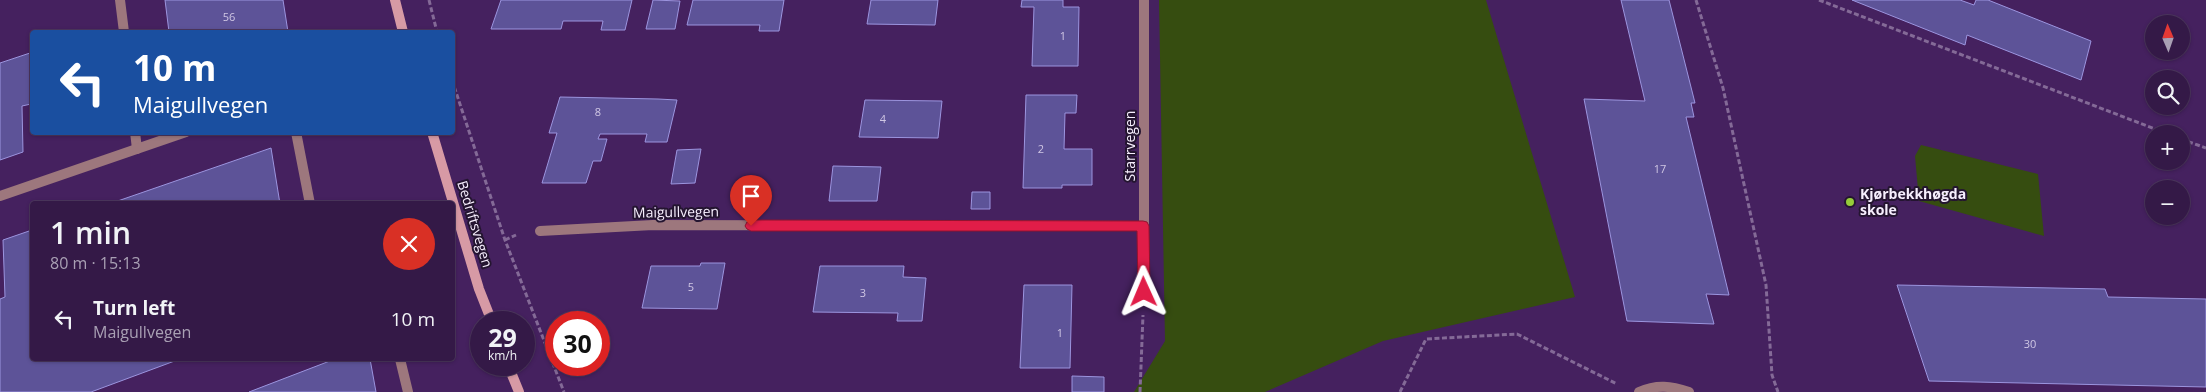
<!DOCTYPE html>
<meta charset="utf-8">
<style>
:root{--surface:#341947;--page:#3f2652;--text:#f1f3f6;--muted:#a9a0b4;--line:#4e3860}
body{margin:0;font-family:"Open Sans",sans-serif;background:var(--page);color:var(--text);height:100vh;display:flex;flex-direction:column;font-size:19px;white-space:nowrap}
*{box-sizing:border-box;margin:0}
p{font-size:16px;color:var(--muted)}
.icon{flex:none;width:28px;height:28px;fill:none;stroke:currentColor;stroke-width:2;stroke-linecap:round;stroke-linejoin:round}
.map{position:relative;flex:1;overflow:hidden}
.panel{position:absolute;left:30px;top:201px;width:425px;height:160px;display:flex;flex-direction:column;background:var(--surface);border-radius:5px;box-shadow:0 1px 4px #0004,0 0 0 1px var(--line)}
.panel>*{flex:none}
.hud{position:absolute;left:30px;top:30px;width:425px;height:105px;border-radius:5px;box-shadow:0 1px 4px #0004,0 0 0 1px var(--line);background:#1a4fa0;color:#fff;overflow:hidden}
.needle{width:32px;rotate:358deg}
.tools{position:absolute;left:2145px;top:15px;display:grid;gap:10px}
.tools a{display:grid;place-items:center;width:45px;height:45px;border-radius:50%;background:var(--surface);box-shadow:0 1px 4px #0004,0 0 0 1px var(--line);font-size:25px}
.speed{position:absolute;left:470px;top:311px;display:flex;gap:10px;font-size:25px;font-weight:700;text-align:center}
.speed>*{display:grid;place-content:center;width:65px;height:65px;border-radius:50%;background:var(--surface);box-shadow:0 1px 4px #0004,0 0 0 1px var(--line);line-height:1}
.speed small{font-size:12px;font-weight:400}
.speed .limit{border:8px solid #d22;background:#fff;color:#111}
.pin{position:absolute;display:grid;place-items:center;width:42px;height:42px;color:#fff;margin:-51px -21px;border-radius:50% 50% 50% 0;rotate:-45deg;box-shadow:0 0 5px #0007}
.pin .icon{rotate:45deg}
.me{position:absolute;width:55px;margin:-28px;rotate:359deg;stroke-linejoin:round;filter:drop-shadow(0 0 4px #0008)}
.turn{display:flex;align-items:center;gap:18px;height:105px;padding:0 20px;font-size:22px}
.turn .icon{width:65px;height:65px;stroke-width:2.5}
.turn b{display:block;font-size:35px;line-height:42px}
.round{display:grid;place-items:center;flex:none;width:52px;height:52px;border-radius:26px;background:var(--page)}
.overview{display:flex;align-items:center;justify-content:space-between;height:85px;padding:0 20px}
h1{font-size:30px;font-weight:600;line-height:38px}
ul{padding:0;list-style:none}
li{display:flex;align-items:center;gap:15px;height:65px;padding:0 20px}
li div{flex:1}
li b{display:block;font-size:19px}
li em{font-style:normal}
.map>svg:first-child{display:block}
</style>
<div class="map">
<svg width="2206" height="392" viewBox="0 0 2206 392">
<rect width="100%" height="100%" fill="#45215f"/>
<g fill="#364d10">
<path d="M1159,0h327l89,297 -192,44 -118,51h-131l31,-51z"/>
<path d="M1921,145l117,29 6,62 -125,-35 -4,-45z"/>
</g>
<g fill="#5d5398" stroke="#9c95df">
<path d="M165,0h118l5,32h-119z"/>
<path d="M501,0h131l-7,30h-24l2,-9h-40l-2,8h-70z"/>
<path d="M653,0l27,1 -5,28h-29z"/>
<path d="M693,0h91l-5,31h-20l1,-6h-73z"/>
<path d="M871,0h67l-3,25 -68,-1z"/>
<path d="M1022,0h41v7h16l-1,59h-46l2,-59h-13z"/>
<path d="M1621,0h48l26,103h-4l3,14h-8l43,178 -23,-1 8,30 -87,-3 -43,-222 61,2z"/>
<path d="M1852,0h108l14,5 2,-5h12l103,41 -10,39 -114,-45 -2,10z"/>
<path d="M30,53l1,51 -9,2 1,46 -23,8v-97z"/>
<path d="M1026,95h51l-1,18h-11l-1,36h28v36h-30v3h-39z"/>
<path d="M560,97l98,2 19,1 -10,42h-22l2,-8h-47l-2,5h9l-6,22h-8l-7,22h-44l15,-50h-8z"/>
<path d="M865,100l77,1 -4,37 -79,-1z"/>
<path d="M271,148l9,56h-171z"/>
<path d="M701,149l-6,34 -24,1 6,-34z"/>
<path d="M833,166l48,1 -4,34h-48z"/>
<path d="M972,192h18v17h-19z"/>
<path d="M32,230v129h148l-89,33h-91v-93l5,-2 -2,-57z"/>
<path d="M701,263h24l-8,46 -75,-1 9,-42h49z"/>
<path d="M820,266h84l-1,11 23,1 -4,43h-25l1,-8 -85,-1z"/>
<path d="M1024,285h48l-2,83h-50z"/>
<path d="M1897,285l208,4 3,8 98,2v88l-277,-6z"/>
<path d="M335,359h35l6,33h-127z"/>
<path d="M1072,376l32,1v15h-32z"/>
</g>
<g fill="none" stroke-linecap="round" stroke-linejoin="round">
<g stroke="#846a97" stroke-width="3" stroke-dasharray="5 2.5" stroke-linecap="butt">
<path d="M429,0l8,32"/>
<path d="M1696,0l27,88 43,197 6,90 6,17"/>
<path d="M1819,0l349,134"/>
<path d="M452,80l53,160 59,152"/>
<path d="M2181,139l25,9"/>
<path d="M505,240l11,-5"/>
<path d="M1140,392l3,-77"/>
<path d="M1400,392l26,-53 91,-5 100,50"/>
</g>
<g stroke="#9d777d" stroke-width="10">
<path d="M120,0l4,32"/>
<path d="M135,132l2,17"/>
<path d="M296,132l14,72"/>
<path d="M0,196l186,-64"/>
<path d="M400,359l8,33"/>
<path d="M1639,392c18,-8 32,-6 50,0"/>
</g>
<g stroke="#9d777d" stroke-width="10">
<path d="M1144,0v292"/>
<path d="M540,231l113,-6 490,1"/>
</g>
<g stroke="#d79aa5" stroke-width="10">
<path d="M395,0l8,32"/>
<path d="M432,132l47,157 13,33"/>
<path d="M508,365l11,27"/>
</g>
</g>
<path fill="#e11d48" stroke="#92132f" d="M751,220l392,1 4,1 2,4 1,66 -2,4 -4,2 -4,-2 -2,-4 -1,-61h-386l-4,-2 -2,-3 2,-4z"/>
<circle fill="#96cc3a" stroke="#241530" stroke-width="2" cx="1850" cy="202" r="5"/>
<g text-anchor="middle" stroke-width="4" stroke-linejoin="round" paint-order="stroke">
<g font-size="11" fill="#d0c7e4">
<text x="229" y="21">56</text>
<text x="1063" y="40">1</text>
<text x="598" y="116">8</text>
<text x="883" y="123">4</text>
<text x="1041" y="153">2</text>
<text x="1660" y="173">17</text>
<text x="691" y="291">5</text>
<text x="863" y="297">3</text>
<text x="1060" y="337">1</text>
<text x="2030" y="348">30</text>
</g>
<g font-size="14" fill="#f6eefd" stroke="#241530">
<text transform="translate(1130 146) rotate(-90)" y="5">Starrvegen</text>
<text transform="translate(676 212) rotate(-1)" y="5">Maigullvegen</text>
<text transform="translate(475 224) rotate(73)" y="5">Bedriftsvegen</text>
</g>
<g font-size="14" font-weight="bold" fill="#f6eefd" stroke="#241530" text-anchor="start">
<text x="1860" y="199">Kjørbekkhøgda<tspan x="1860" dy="16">skole</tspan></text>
</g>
</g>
</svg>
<div class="tools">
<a><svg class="needle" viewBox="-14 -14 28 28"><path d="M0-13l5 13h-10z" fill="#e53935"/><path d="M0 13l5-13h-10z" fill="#a9a0b4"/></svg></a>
<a><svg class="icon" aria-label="search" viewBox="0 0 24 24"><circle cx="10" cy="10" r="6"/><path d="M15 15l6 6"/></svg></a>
<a>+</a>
<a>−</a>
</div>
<div class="speed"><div>29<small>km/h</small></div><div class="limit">30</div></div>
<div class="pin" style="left:751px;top:226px;background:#d93025"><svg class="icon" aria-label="arrive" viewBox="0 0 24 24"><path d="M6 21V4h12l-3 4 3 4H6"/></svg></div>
<svg class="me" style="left:1144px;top:292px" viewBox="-20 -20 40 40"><path d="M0-17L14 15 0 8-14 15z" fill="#e11d48" stroke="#fff" stroke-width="4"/></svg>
<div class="hud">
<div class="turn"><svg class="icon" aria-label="left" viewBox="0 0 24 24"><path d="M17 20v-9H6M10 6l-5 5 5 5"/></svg><div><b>10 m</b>Maigullvegen</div></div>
</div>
<section class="panel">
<div class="overview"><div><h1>1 min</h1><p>80 m · 15:13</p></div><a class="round" style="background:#d93025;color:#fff"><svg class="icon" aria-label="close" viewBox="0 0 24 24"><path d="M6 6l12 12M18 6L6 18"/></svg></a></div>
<ul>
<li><svg class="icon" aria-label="left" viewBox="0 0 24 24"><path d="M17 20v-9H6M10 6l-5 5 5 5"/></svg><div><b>Turn left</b><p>Maigullvegen</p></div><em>10 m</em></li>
</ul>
</section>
</div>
